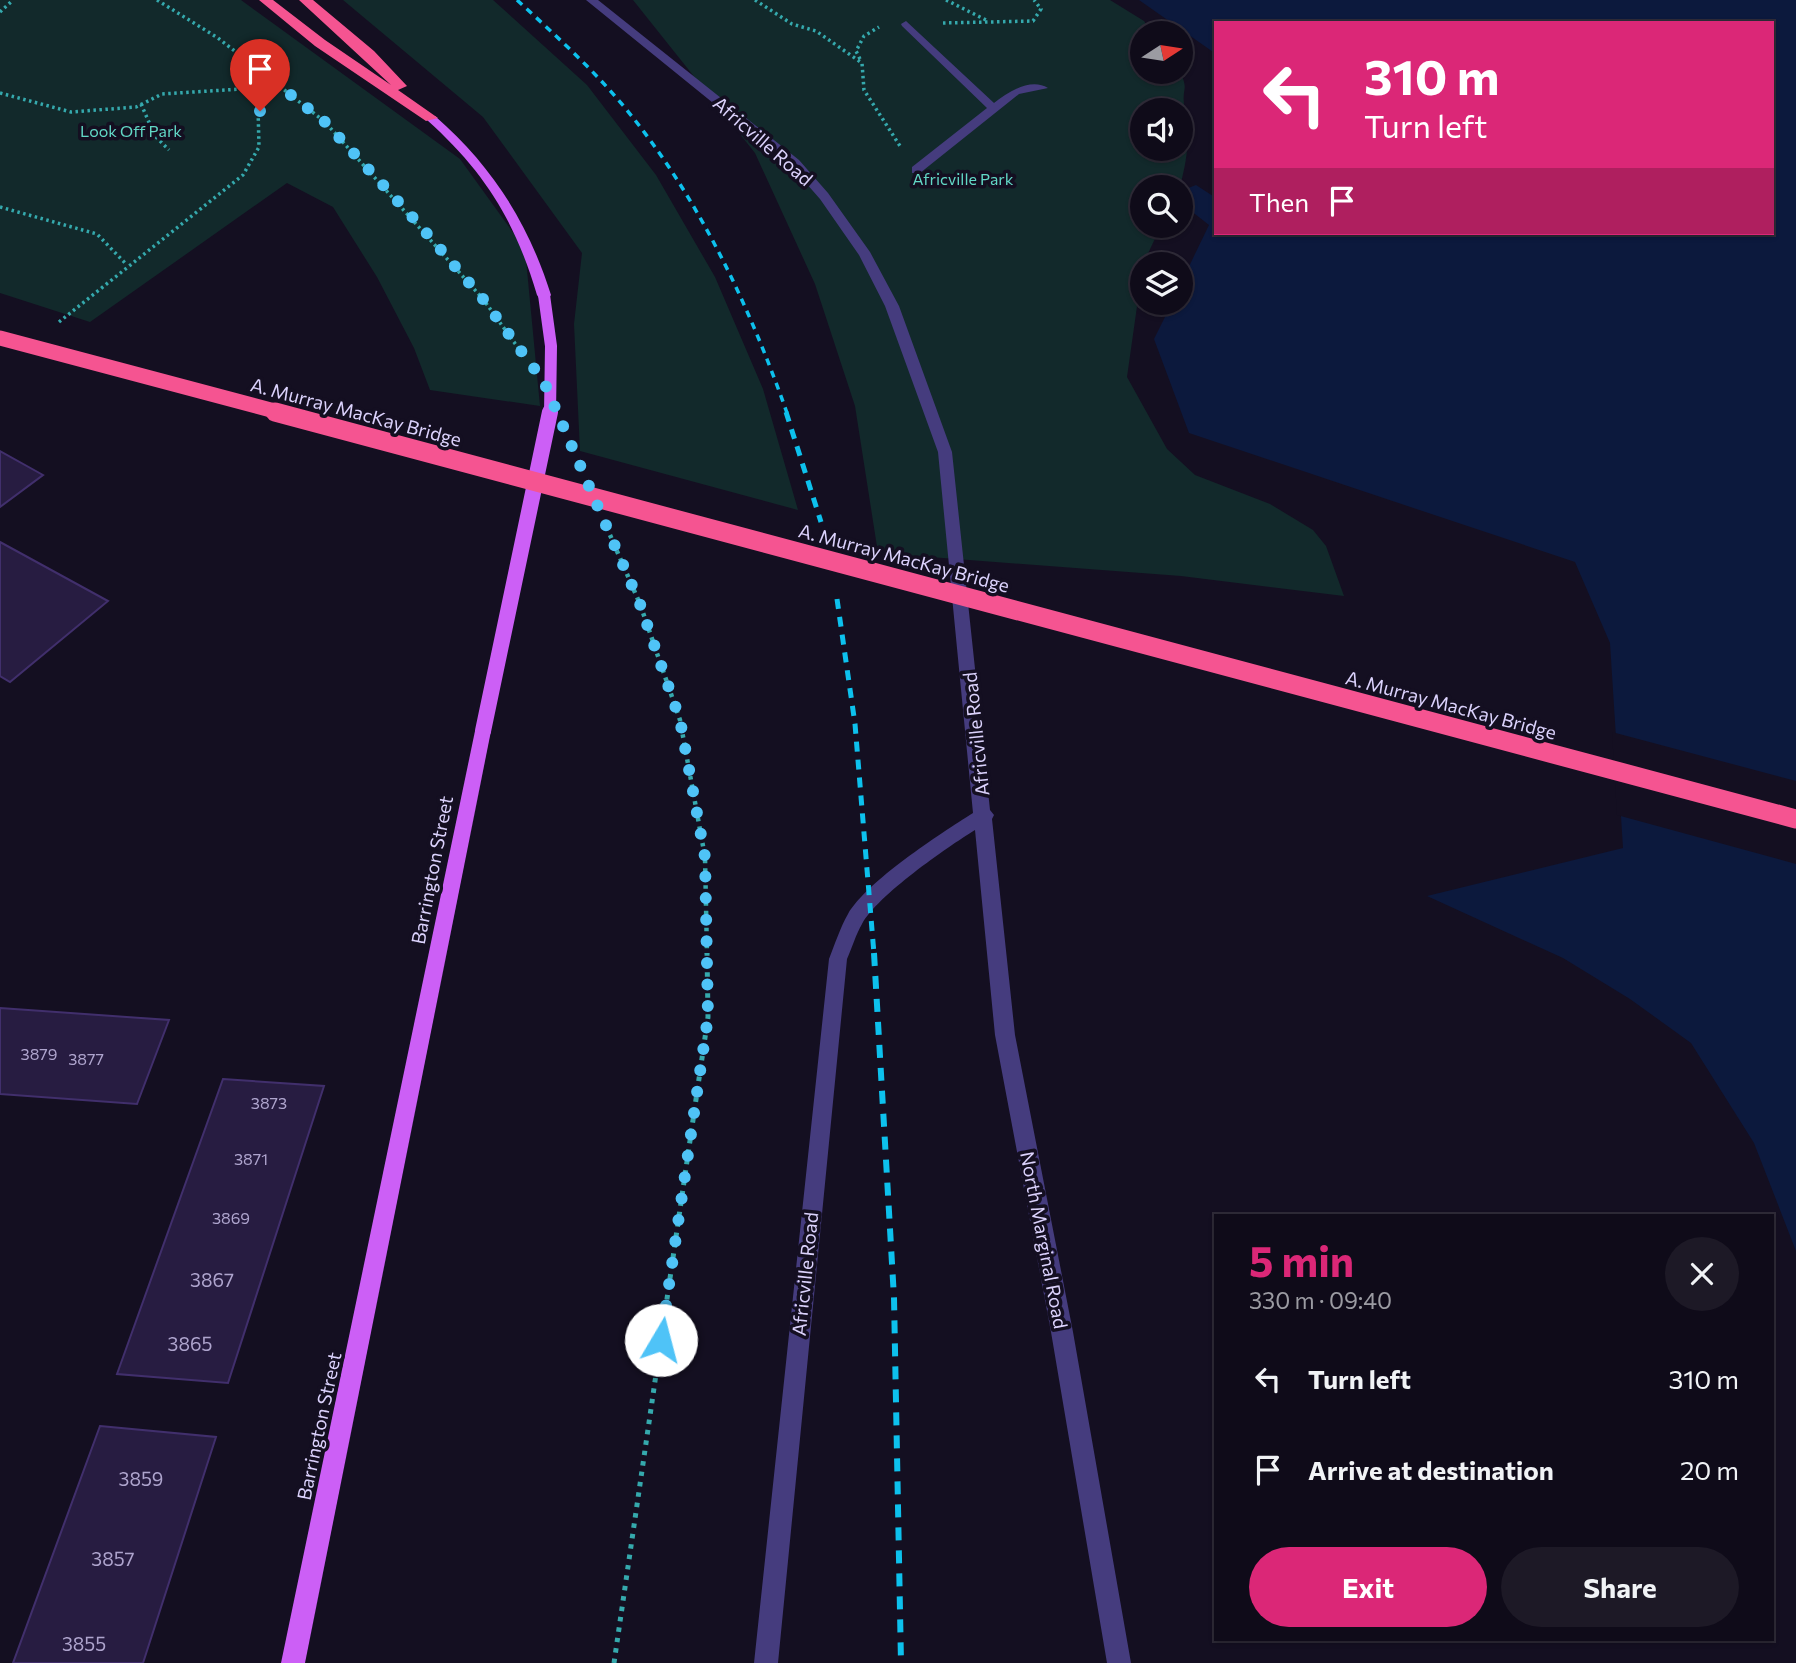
<!DOCTYPE html>
<meta charset="utf-8">
<style>
:root{--surface:#0f0b19;--page:#1d1926;--text:#f1f3f6;--muted:#9b9ba2;--line:#2f2b38;--accent:#db2777}
body{margin:0;font-family:Commissioner,sans-serif;background:var(--page);color:var(--text);height:100vh;display:flex;flex-direction:column;font-size:26px;white-space:nowrap}
*{box-sizing:border-box;margin:0}
p{font-size:23px;color:var(--muted)}
.icon{flex:none;width:38px;height:38px;fill:none;stroke:currentColor;stroke-width:2;stroke-linecap:round;stroke-linejoin:round}
.map{position:relative;flex:1;overflow:hidden}
.sheet{position:absolute;left:1214px;top:1214px;width:560px;height:427px;display:flex;flex-direction:column;background:var(--surface);border-radius:0px;box-shadow:0 2px 5px #0004,0 0 0 2px var(--line)}
.sheet>*{flex:none}
.banner{position:absolute;left:1214px;top:21px;width:560px;height:214px;border-radius:0px;box-shadow:0 2px 5px #0004,0 0 0 2px var(--line);background:#db2777;color:#fff;overflow:hidden}
.needle{width:46px;rotate:78deg}
.fabs{position:absolute;left:1130px;top:21px;display:grid;gap:14px}
.fabs a{display:grid;place-items:center;width:63px;height:63px;border-radius:50%;background:var(--surface);box-shadow:0 2px 5px #0004,0 0 0 2px var(--line);font-size:35px}
.pin{position:absolute;display:grid;place-items:center;width:60px;height:60px;color:#fff;margin:-72px -30px;border-radius:50% 50% 50% 0;rotate:-45deg;box-shadow:0 0 7px #0007}
.pin .icon{rotate:45deg}
.me{position:absolute;width:77px;margin:-38px;rotate:8deg;stroke-linejoin:round;filter:drop-shadow(0 0 5px #0008)}
.turn{display:flex;align-items:center;gap:24px;height:147px;padding:0 35px;font-size:32px}
.turn .icon{width:91px;height:91px;stroke-width:2.5}
.turn b{display:block;font-size:49px;line-height:60px}
.then{display:flex;align-items:center;height:66px;padding:0 35px;background:#0003;gap:14px;font-size:26px}
.round{display:grid;place-items:center;flex:none;width:74px;height:74px;border-radius:37px;background:var(--page)}
.headline{display:flex;align-items:center;justify-content:space-between;height:119px;padding:0 35px}
h1{font-size:42px;font-weight:700;line-height:52px;color:var(--accent)}
.cta{display:flex;gap:14px;margin-top:auto;padding:14px 35px}
.cta a{flex:1;height:80px;border-radius:42px;background:var(--accent);color:#fff;font-size:28px;font-weight:700;line-height:80px;text-align:center}
.cta a+a{background:var(--page);color:var(--text)}
ul{padding:0;list-style:none}
li{display:flex;align-items:center;gap:21px;height:91px;padding:0 35px}
li div{flex:1}
li b{display:block;font-size:26px}
li em{font-style:normal}
.map>svg:first-child{display:block}
</style>
<div class="map">
<svg width="1796" height="1663" viewBox="0 0 1796 1663">
<rect width="100%" height="100%" fill="#140f21"/>
<g fill="#12292b" fill-rule="evenodd">
<path d="M0,0h241l219,159 65,90 15,157 -110,-16 -16,-42 -37,-71 -44,-70 -46,-24 -197,139 -90,-29z"/>
<path d="M343,0h150l94,85 69,90 59,102 48,112 35,121 -218,-59 -6,-127 8,-71 -99,-136z"/>
<path d="M633,0h477l34,21 8,12h-9v39h37c9,18 2,16 4,32 5,36 5,47 -4,83h-37v39h18l-18,38 -16,113 40,72 28,26 75,29 43,26 13,16 18,50 -163,-20 -303,-23 -23,-147 -40,-122 -60,-131zM1143,110h38v39h-38z"/>
</g>
<path fill="#0c193d" d="M1139,0h657v1251l-42,-108 -63,-100 -61,-44 -67,-41 -136,-62 196,-48 -13,-205 -35,-81 -386,-129 -35,-94 18,-36h9v-20l28,-58 -28,-22v-12l15,-6 20,13v35h557v-210h-557v31z"/>
<path fill="#140f21" d="M1612,732l184,49v83l-179,-49z"/>
<g fill="#271c41" stroke="#412f6c" stroke-width="2">
<path d="M0,451l43,24 -43,32z"/>
<path d="M0,542l108,59 -98,81 -10,-6z"/>
<path d="M0,1008l169,12 -32,84 -137,-10z"/>
<path d="M223,1079l101,7 -96,297 -111,-9z"/>
<path d="M100,1426l116,11 -73,226h-130z"/>
</g>
<g fill="none" stroke-linecap="round" stroke-linejoin="round">
<g stroke="#35a9ad" stroke-width="3.5" stroke-dasharray="2.5 3.5" stroke-linecap="butt">
<path d="M157,0l61,38 107,84 158,177 36,50"/>
<path d="M755,0l37,24 24,7 46,32 2,27 36,56"/>
<path d="M946,0l42,21"/>
<path d="M0,12l13,-12"/>
<path d="M943,23l90,-2 8,-12 -7,-9"/>
<path d="M860,59l-4,-8 8,-15 15,-9"/>
<path d="M0,93l71,19 65,-5 26,-13 95,-6"/>
<path d="M141,104l14,32 14,14"/>
<path d="M0,207l97,27 30,31"/>
<path d="M59,322l184,-147 16,-28 -2,-79"/>
</g>
<path stroke="#35a9ad" stroke-width="4.5" stroke-dasharray="3.5 5" stroke-linecap="butt" d="M610,535l30,69 40,116 25,137 2,97"/>
<path stroke="#35a9ad" stroke-width="5" stroke-dasharray="4.5 6" stroke-linecap="butt" d="M614,1663l94,-646 -1,-64"/>
<path fill="#453c7e" fill-rule="evenodd" d="M906,21l88,82c14,-11 37,-26 54,-15l-29,6 -99,79h-8v-6l75,-59 -85,-82 -1,-2z"/>
<path fill="#453c7e" fill-rule="evenodd" d="M586,0h12l201,160 29,33 42,59 29,54 53,146 38,358 4,5 -2,4 23,216 58,297 58,331h-24l-56,-331 -56,-297 -20,-205c-29,18 -97,65 -113,94 -6,10 -10,24 -15,35l-69,704h-24l75,-704c6,-15 11,-31 19,-45 19,-33 92,-80 125,-101l-35,-361 -53,-146 -26,-51 -39,-56 -29,-33z"/>
<g fill="#cc5ff6" fill-rule="evenodd">
<path d="M427,116h8c57,50 93,106 116,179l-2,3h-10l-2,-3c-22,-74 -52,-123 -110,-175z"/>
<path d="M483,724l8,7 -186,932h-24l194,-932z"/>
</g>
<path fill="#f55491" fill-rule="evenodd" d="M259,0h14l52,40 66,45 -92,-85h14l61,51 33,35 -9,4 40,28 -12,3 -111,-75z"/>
<path stroke="#0dc1ed" stroke-width="3.5" stroke-dasharray="7 6" stroke-linecap="butt" d="M517,0c38,35 76,69 109,109 73,89 123,196 161,304"/>
<g stroke="#0dc1ed" stroke-width="5" stroke-dasharray="10 8" stroke-linecap="butt">
<path d="M786,412l35,110"/>
<path d="M837,599l18,125 19,230"/>
</g>
<path stroke="#0dc1ed" stroke-width="6" stroke-dasharray="13 10" stroke-linecap="butt" d="M874,953l20,345 7,365"/>
<path stroke="#cc5ff6" stroke-width="12" d="M544,295l7,51 -1,67"/>
<path stroke="#cc5ff6" stroke-width="16" d="M483,731l67,-319"/>
<path stroke="#f55491" stroke-width="15" d="M0,338l282,75"/>
<path stroke="#f55491" stroke-width="19" d="M275,412l1521,407"/>
</g>
<g fill="none" stroke-linecap="round" stroke-linejoin="round">
<path stroke="#4fc3f7" stroke-width="12" stroke-dasharray="0 21.6" d="M260,111l-3,-43 68,54 92,100 66,77 61,83 96,222 40,116 25,137 3,160 -47,323"/>
</g>
<g text-anchor="middle" stroke-width="7" stroke-linejoin="round" paint-order="stroke">
<g font-size="16" fill="#62d8c6" stroke="#140f21">
<text x="131" y="137">Look Off Park</text>
<text x="963" y="185">Africville Park</text>
</g>
<g font-size="16" fill="#aea4cd">
<text x="39" y="1060">3879</text>
<text x="86" y="1065">3877</text>
<text x="269" y="1109">3873</text>
<text x="251" y="1165">3871</text>
<text x="231" y="1224">3869</text>
</g>
<g font-size="19" fill="#dbd2fc" stroke="#140f21">
<text transform="translate(763 141) rotate(41)" y="7">Africville Road</text>
<text transform="translate(356 412) rotate(15)" y="7">A. Murray MacKay Bridge</text>
<text transform="translate(904 558) rotate(15)" y="7">A. Murray MacKay Bridge</text>
<text transform="translate(1451 705) rotate(15)" y="7">A. Murray MacKay Bridge</text>
<text transform="translate(976 734) rotate(-96)" y="7">Africville Road</text>
<text transform="translate(432 870) rotate(-79)" y="7">Barrington Street</text>
<text transform="translate(1044 1240) rotate(79)" y="7">North Marginal Road</text>
<text transform="translate(805 1274) rotate(-84)" y="7">Africville Road</text>
<text transform="translate(319 1426) rotate(-78)" y="7">Barrington Street</text>
</g>
<g font-size="19" fill="#aea4cd">
<text x="212" y="1287">3867</text>
<text x="190" y="1351">3865</text>
<text x="141" y="1486">3859</text>
<text x="113" y="1566">3857</text>
<text x="84" y="1651">3855</text>
</g>
</g>
</svg>
<div class="fabs">
<a><svg class="needle" viewBox="-14 -14 28 28"><path d="M0-13l5 13h-10z" fill="#e53935"/><path d="M0 13l5-13h-10z" fill="#9b9ba2"/></svg></a>
<a><svg class="icon" aria-label="sound" viewBox="0 0 24 24"><path d="M4 9h4l5-4v14l-5-4H4zM17 9q2 3 0 6"/></svg></a>
<a><svg class="icon" aria-label="search" viewBox="0 0 24 24"><circle cx="10" cy="10" r="6"/><path d="M15 15l6 6"/></svg></a>
<a><svg class="icon" aria-label="layers" viewBox="0 0 24 24"><path d="M12 4l9 5-9 5-9-5zM3 14l9 5 9-5"/></svg></a>
</div>
<div class="pin" style="left:260px;top:111px;background:#d93025"><svg class="icon" aria-label="arrive" viewBox="0 0 24 24"><path d="M6 21V4h12l-3 4 3 4H6"/></svg></div>
<svg class="me" style="left:661px;top:1340px" viewBox="-20 -20 40 40"><circle r="19" fill="#fff"/><path d="M0-13L10 11 0 6-10 11z" fill="#4fc3f7"/></svg>
<div class="banner">
<div class="turn"><svg class="icon" aria-label="left" viewBox="0 0 24 24"><path d="M17 20v-9H6M10 6l-5 5 5 5"/></svg><div><b>310 m</b>Turn left</div></div>
<div class="then">Then<svg class="icon" aria-label="arrive" viewBox="0 0 24 24"><path d="M6 21V4h12l-3 4 3 4H6"/></svg></div>
</div>
<section class="sheet">
<div class="headline"><div><h1>5 min</h1><p>330 m · 09:40</p></div><a class="round"><svg class="icon" aria-label="close" viewBox="0 0 24 24"><path d="M6 6l12 12M18 6L6 18"/></svg></a></div>
<ul>
<li><svg class="icon" aria-label="left" viewBox="0 0 24 24"><path d="M17 20v-9H6M10 6l-5 5 5 5"/></svg><div><b>Turn left</b></div><em>310 m</em></li>
<li><svg class="icon" aria-label="arrive" viewBox="0 0 24 24"><path d="M6 21V4h12l-3 4 3 4H6"/></svg><div><b>Arrive at destination</b></div><em>20 m</em></li>
</ul>
<div class="cta"><a>Exit</a><a>Share</a></div>
</section>
</div>
